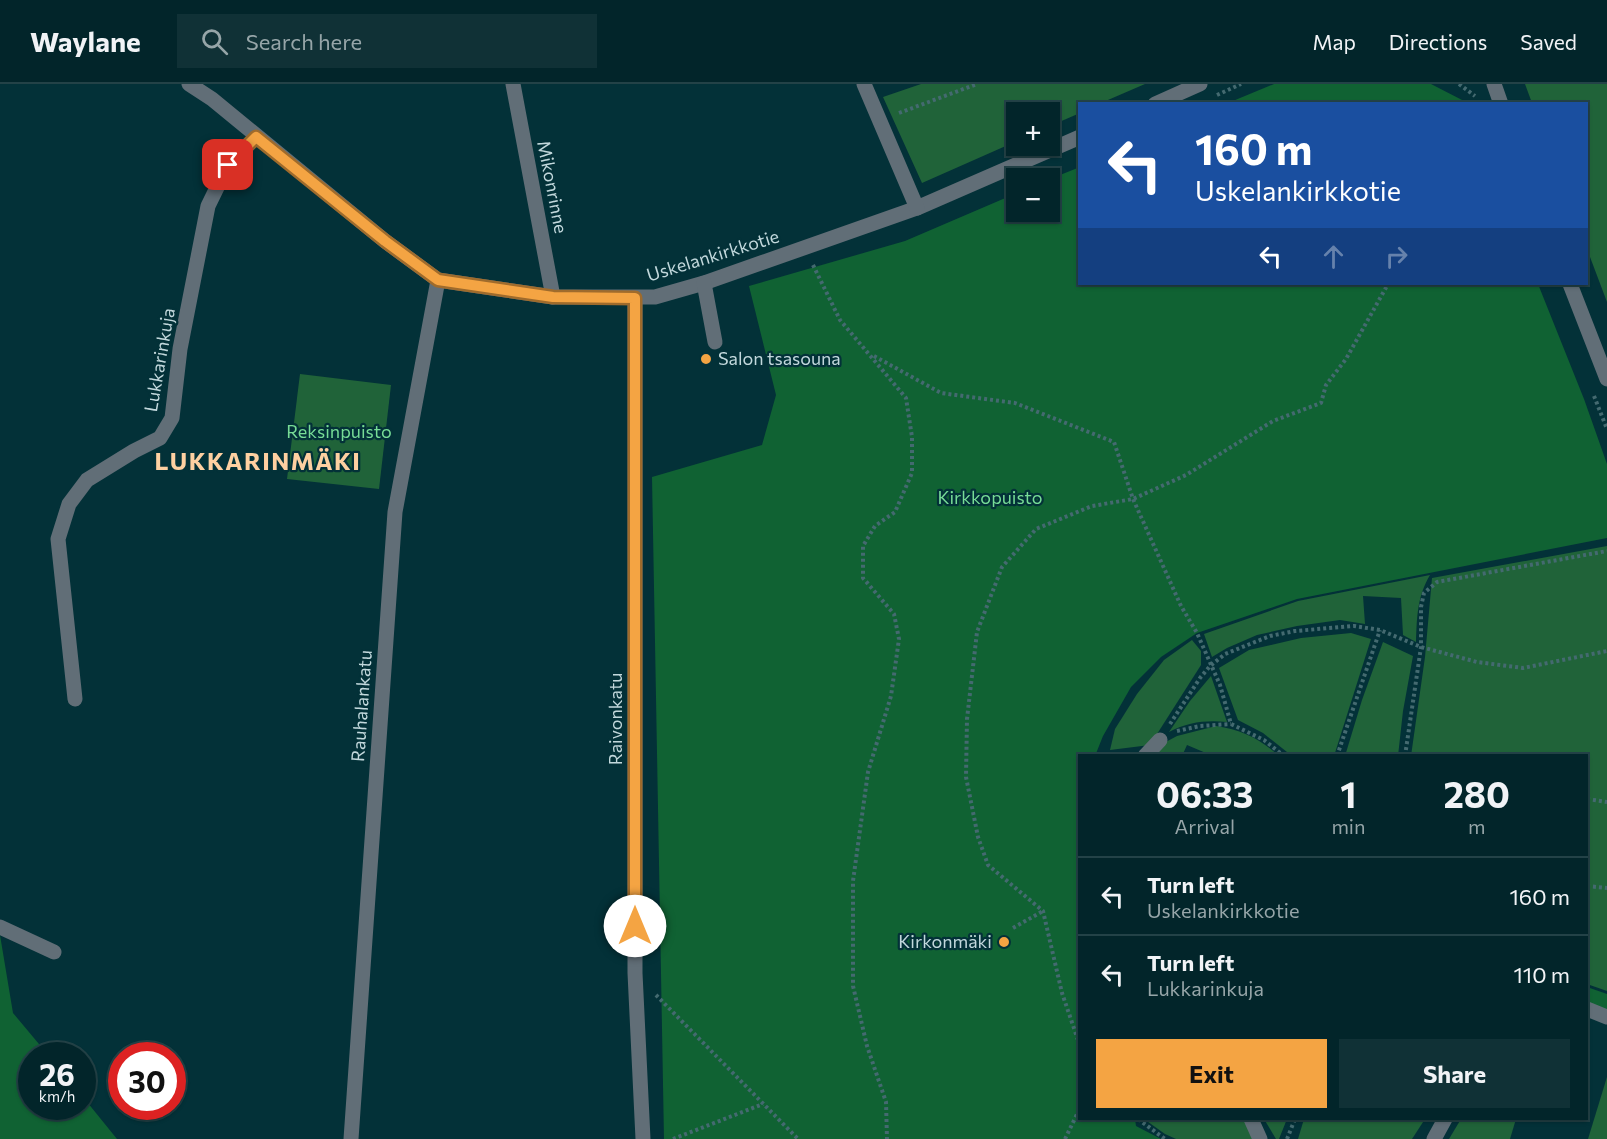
<!DOCTYPE html>
<meta charset="utf-8">
<style>
:root{--surface:#02252a;--page:#103136;--text:#f1f3f6;--muted:#96a5a8;--line:#234247;--accent:#f4a443}
body{margin:0;font-family:Commissioner,sans-serif;background:var(--page);color:var(--text);height:100vh;display:flex;flex-direction:column;font-size:22px;white-space:nowrap}
*{box-sizing:border-box;margin:0}
p{font-size:20px;color:var(--muted)}
.icon{flex:none;width:33px;height:33px;fill:none;stroke:currentColor;stroke-width:2;stroke-linecap:round;stroke-linejoin:round}
.map{position:relative;flex:1;overflow:hidden}
.sheet{position:absolute;left:1078px;top:670px;width:510px;height:366px;display:flex;flex-direction:column;background:var(--surface);border-radius:0px;box-shadow:0 2px 4px #0004,0 0 0 2px var(--line)}
.sheet>*{flex:none}
.guide{position:absolute;left:1078px;top:18px;width:510px;height:183px;border-radius:0px;box-shadow:0 2px 4px #0004,0 0 0 2px var(--line);background:#1a4fa0;color:#fff;overflow:hidden}
.controls{position:absolute;left:1006px;top:18px;display:grid;gap:12px}
.controls a{display:grid;place-items:center;width:54px;height:54px;border-radius:0px;background:var(--surface);box-shadow:0 2px 4px #0004,0 0 0 2px var(--line);font-size:30px}
.speed{position:absolute;left:18px;top:958px;display:flex;gap:12px;font-size:30px;font-weight:700;text-align:center}
.speed>*{display:grid;place-content:center;width:78px;height:78px;border-radius:50%;background:var(--surface);box-shadow:0 2px 4px #0004,0 0 0 2px var(--line);line-height:1}
.speed small{font-size:15px;font-weight:400}
.speed .limit{border:9px solid #d22;background:#fff;color:#111}
.pin{position:absolute;display:grid;place-items:center;width:51px;height:51px;color:#fff;margin:-26px;border-radius:12px;box-shadow:0 3px 9px #0006}
.me{position:absolute;width:66px;margin:-33px;rotate:0deg;stroke-linejoin:round;filter:drop-shadow(0 0 4px #0008)}
.turn{display:flex;align-items:center;gap:21px;height:126px;padding:0 18px;font-size:27px}
.turn .icon{width:78px;height:78px;stroke-width:2.5}
.turn b{display:block;font-size:42px;line-height:51px}
.lanes{display:flex;align-items:center;height:57px;padding:0 18px;background:#0003;justify-content:center;gap:30px;direction:ltr}
.lanes .off{opacity:.35}
.eta{display:flex;justify-content:space-evenly;align-items:center;height:102px;text-align:center}
.eta b{font-size:36px;font-weight:700;line-height:42px}
.action{display:flex;gap:12px;margin-top:auto;padding:12px 18px}
.action a{flex:1;height:69px;border-radius:0px;background:var(--accent);color:#111;font-size:24px;font-weight:700;line-height:69px;text-align:center}
.action a+a{background:var(--page);color:var(--text)}
ul{padding:0;list-style:none}
li{display:flex;align-items:center;gap:18px;height:78px;padding:0 18px;border-top:2px solid var(--line)}
li div{flex:1}
li b{display:block;font-size:22px}
li em{font-style:normal}
header{display:flex;align-items:center;gap:36px;box-sizing:border-box;height:84px;padding:0 30px;background:var(--surface);border-bottom:2px solid var(--line)}
header strong{font-size:28px}
nav{display:flex;gap:33px;margin-inline-start:auto;font-size:21px}
.search{width:420px;height:54px;background:var(--page);display:flex;align-items:center;gap:15px;box-sizing:border-box;padding:0 21px;border-radius:0px;color:var(--muted);font-size:22px}
.map>svg:first-child{display:block}
</style>
<header>
<strong>Waylane</strong>
<div class="search"><svg class="icon" aria-label="search" viewBox="0 0 24 24"><circle cx="10" cy="10" r="6"/><path d="M15 15l6 6"/></svg>Search here</div>
<nav><a>Map</a><a>Directions</a><a>Saved</a></nav>
</header>
<div class="map">
<svg width="1607" height="1055" viewBox="0 0 1607 1055">
<rect width="100%" height="100%" fill="#033138"/>
<g fill="#206339">
<path d="M921,0h224l-44,19 -21,1v9l-30,13v-14h-33v29l-95,42 -39,-86z"/>
<path d="M1525,0h82v218l-20,-53v-145l-55,-1z"/>
<path d="M300,290l91,11 -12,104 -92,-10z"/>
<path d="M1607,462v445l-20,-7v-228h-176l14,-99 7,-79z"/>
<path d="M1430,491c-13,22 -13,42 -14,67l-13,-7 -2,-37 -38,-2 2,28 -25,-4 -43,6 -40,9 -30,13 -15,9 -8,-23 94,-33z"/>
<path d="M1351,549l20,6 -37,117h-42l-29,-23 -25,-13 -19,-52 30,-18 52,-12z"/>
<path d="M1192,556l9,11v14l-51,80 -40,5 5,-21 22,-35 27,-34z"/>
<path d="M1383,558l30,14 -10,55 -5,45h-53l17,-56z"/>
<path d="M1211,592l16,46c-21,-2 -39,0 -58,10l21,-31z"/>
<path d="M1216,642c26,4 43,12 63,30h-66l-26,-11 -5,11h-26l6,-12 15,-8z"/>
<path d="M1607,993v62h-19z"/>
<path d="M1144,1035h101l9,20h-78l-11,-5z"/>
<path d="M1264,1035h23l-8,20h-3z"/>
<path d="M1304,1035h121l-13,20h-114z"/>
<path d="M1461,1035h55l-6,20h-61z"/>
</g>
<g fill="#106233">
<path d="M1274,0h157l33,17 1,2h-237z"/>
<path d="M1080,83v117h458l46,115 23,65v74l-310,61 -100,34 -36,24 -30,30 -28,49 -8,20h-15v52l-4,32 2,83 2,6v190h55l1,7 25,13h-497l-12,-662 110,-32 14,-50 -27,-109 156,-45 112,-48v19h33v-33z"/>
<path d="M0,851l13,78 36,43h-17v51h50l1,-10 34,42h-117z"/>
<path d="M1587,903l20,7v19l-20,-9z"/>
</g>
<g fill="none" stroke-linecap="round" stroke-linejoin="round">
<g stroke="#446a70" stroke-width="4" stroke-dasharray="3 3" stroke-linecap="butt">
<path d="M1459,0l16,12"/>
<path d="M1217,11l24,-11"/>
<path d="M899,29l78,-29"/>
<path d="M813,181l27,55 66,78 6,39v36l-17,39 -20,14 -12,20v32l31,36 5,25 -8,57 -23,76 -15,109v105l14,60 19,56 1,37"/>
<path d="M874,272l67,37 74,10 99,39 19,57 48,107 16,27 23,52 11,39 33,16 20,16"/>
<path d="M1594,312l13,33"/>
<path d="M1170,640l30,-46 10,-12 15,-12 45,-18 25,-5 59,-5 26,4 41,17 56,15 46,6 84,-17"/>
<path d="M1177,647l23,-5 31,-2"/>
<path d="M1337,672l43,-126"/>
<path d="M1405,672l16,-109v-40l3,-14 13,-11 170,-31"/>
<path d="M1587,715l20,3"/>
<path d="M1587,802l20,2"/>
<path d="M1013,844l30,-17"/>
<path d="M656,911l142,144"/>
<path d="M1080,962l-18,-53 -19,-82 -55,-46 -10,-28 -12,-60 1,-58 10,-87 25,-65 34,-38 56,-23 41,-7 53,-24 87,-54 48,-18 5,-18 20,-26 42,-75"/>
<path d="M1138,1035l27,20"/>
<path d="M673,1055l90,-35"/>
<path d="M1065,1055l15,-31"/>
<path d="M1287,1055l8,-20"/>
</g>
<g stroke="#616e77" stroke-width="15">
<path d="M189,0l23,15 173,142 53,39 115,17h102l49,-14 213,-75 163,-71"/>
<path d="M513,0l40,213"/>
<path d="M864,0l53,124"/>
<path d="M1494,0l7,20"/>
<path d="M1155,20l45,-20"/>
<path d="M704,199l11,59"/>
<path d="M1570,200l37,95"/>
<path d="M635,214v675l8,166"/>
<path d="M75,615l-17,-160 11,-35 18,-24 47,-29 26,-13 12,-20 8,-69 28,-143 20,-41 28,-28"/>
<path d="M1145,672l15,-16"/>
<path d="M0,843l54,25"/>
<path d="M1587,925l20,8"/>
<path d="M1251,1035l9,20"/>
<path d="M351,1055l44,-627 43,-232"/>
<path d="M1434,1055l11,-20"/>
</g>
</g>
<g fill="none" stroke-linecap="round" stroke-linejoin="round">
<defs>
<path id="route" d="M228,81l28,-28 129,104 53,39 115,17 82,1v628"/>
</defs>
<use href="#route" stroke="#9f6b2c" stroke-width="15"/>
<use href="#route" stroke="#f4a443" stroke-width="10"/>
</g>
<g fill="#f4a443" stroke="#033138" stroke-width="2">
<circle cx="706" cy="275" r="6"/>
<circle cx="1004" cy="858" r="6"/>
</g>
<g text-anchor="middle" stroke-width="4.5" stroke-linejoin="round" paint-order="stroke">
<g font-size="18" fill="#c2d8dc" stroke="#033138">
<text transform="translate(552 103) rotate(79)" y="6">Mikonrinne</text>
<text transform="translate(713 172) rotate(-17)" y="6">Uskelankirkkotie</text>
<text transform="translate(160 276) rotate(-80)" y="6">Lukkarinkuja</text>
<text transform="translate(362 622) rotate(-86)" y="6">Rauhalankatu</text>
<text transform="translate(616 635) rotate(-90)" y="6">Raivonkatu</text>
</g>
<g font-size="18" fill="#c2d8dc" stroke="#033138" text-anchor="start">
<text x="718" y="281">Salon tsasouna</text>
<text x="992" y="864" text-anchor="end">Kirkonmäki</text>
</g>
<g font-size="18" fill="#77dc96" stroke="#033138">
<text x="339" y="354">Reksinpuisto</text>
<text x="990" y="420">Kirkkopuisto</text>
</g>
<g font-size="24" font-weight="bold" letter-spacing="1.5" fill="#fed0a1" stroke="#033138">
<text x="258" y="386">LUKKARINMÄKI</text>
</g>
</g>
</svg>
<div class="controls">
<a>+</a>
<a>−</a>
</div>
<div class="speed"><div>26<small>km/h</small></div><div class="limit">30</div></div>
<div class="pin" style="left:228px;top:81px;background:#d93025"><svg class="icon" aria-label="arrive" viewBox="0 0 24 24"><path d="M6 21V4h12l-3 4 3 4H6"/></svg></div>
<svg class="me" style="left:635px;top:842px" viewBox="-20 -20 40 40"><circle r="19" fill="#fff"/><path d="M0-13L10 11 0 6-10 11z" fill="#f4a443"/></svg>
<div class="guide">
<div class="turn"><svg class="icon" aria-label="left" viewBox="0 0 24 24"><path d="M17 20v-9H6M10 6l-5 5 5 5"/></svg><div><b>160 m</b>Uskelankirkkotie</div></div>
<div class="lanes"><svg class="icon" aria-label="left" viewBox="0 0 24 24"><path d="M17 20v-9H6M10 6l-5 5 5 5"/></svg><svg class="icon off" aria-label="ahead" viewBox="0 0 24 24"><path d="M12 20V5M6 11l6-6 6 6"/></svg><svg class="icon off" aria-label="right" viewBox="0 0 24 24"><path d="M7 20v-9h11M14 6l5 5-5 5"/></svg></div>
</div>
<section class="sheet">
<div class="eta">
<div><b>06:33</b><p>Arrival</p></div>
<div><b>1</b><p>min</p></div>
<div><b>280</b><p>m</p></div>
</div>
<ul>
<li><svg class="icon" aria-label="left" viewBox="0 0 24 24"><path d="M17 20v-9H6M10 6l-5 5 5 5"/></svg><div><b>Turn left</b><p>Uskelankirkkotie</p></div><em>160 m</em></li>
<li><svg class="icon" aria-label="left" viewBox="0 0 24 24"><path d="M17 20v-9H6M10 6l-5 5 5 5"/></svg><div><b>Turn left</b><p>Lukkarinkuja</p></div><em>110 m</em></li>
</ul>
<div class="action"><a>Exit</a><a>Share</a></div>
</section>
</div>
